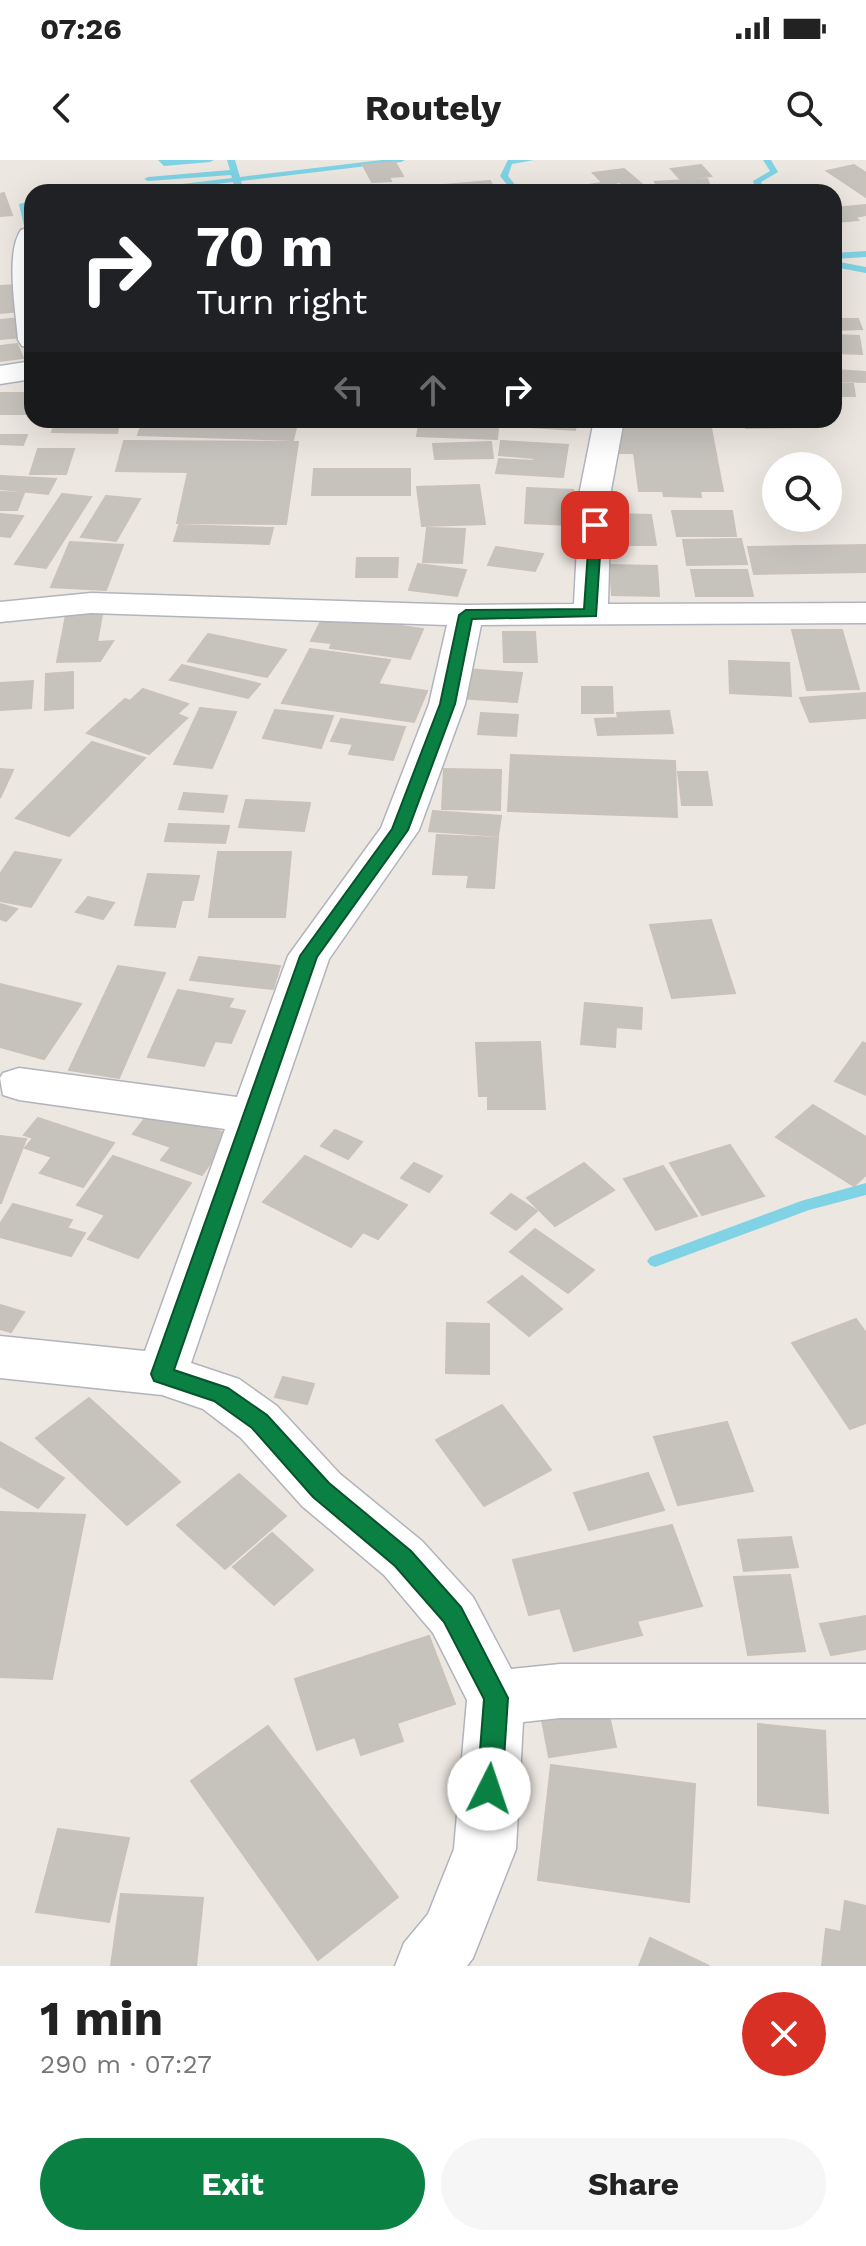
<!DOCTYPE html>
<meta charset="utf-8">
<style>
:root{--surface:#fff;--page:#f6f6f6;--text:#222;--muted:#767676;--accent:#0b8043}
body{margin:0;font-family:"Work Sans",sans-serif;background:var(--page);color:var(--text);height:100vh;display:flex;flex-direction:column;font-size:30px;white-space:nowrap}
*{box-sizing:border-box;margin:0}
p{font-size:26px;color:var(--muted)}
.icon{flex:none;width:44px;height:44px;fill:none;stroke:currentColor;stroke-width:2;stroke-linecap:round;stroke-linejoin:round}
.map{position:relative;height:1806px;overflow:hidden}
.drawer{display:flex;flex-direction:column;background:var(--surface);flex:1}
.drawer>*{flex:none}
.top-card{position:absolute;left:24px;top:24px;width:818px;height:244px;border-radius:24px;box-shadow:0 8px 32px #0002;background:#202124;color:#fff;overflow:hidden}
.fabs{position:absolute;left:762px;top:292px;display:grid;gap:16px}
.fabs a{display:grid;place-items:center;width:80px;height:80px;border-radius:50%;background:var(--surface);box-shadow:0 8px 32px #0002;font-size:40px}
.pin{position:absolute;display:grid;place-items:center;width:68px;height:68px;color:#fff;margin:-34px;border-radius:16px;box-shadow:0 4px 12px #0006}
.me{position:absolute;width:88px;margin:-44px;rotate:4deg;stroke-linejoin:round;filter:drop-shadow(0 0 6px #0008)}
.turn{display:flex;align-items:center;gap:28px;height:168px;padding:0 40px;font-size:36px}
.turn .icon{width:104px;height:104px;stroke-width:2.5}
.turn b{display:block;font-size:56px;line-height:68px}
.lanes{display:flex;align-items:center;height:76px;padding:0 40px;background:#0003;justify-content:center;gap:40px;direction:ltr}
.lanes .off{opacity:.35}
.round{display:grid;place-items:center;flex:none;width:84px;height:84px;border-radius:42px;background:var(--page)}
.summary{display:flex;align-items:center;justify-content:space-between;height:136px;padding:0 40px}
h1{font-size:48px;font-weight:700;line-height:60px}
.action{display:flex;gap:16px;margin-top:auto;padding:16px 40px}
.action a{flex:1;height:92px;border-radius:48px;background:var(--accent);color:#fff;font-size:32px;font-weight:700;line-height:92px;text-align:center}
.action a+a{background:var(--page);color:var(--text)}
.status{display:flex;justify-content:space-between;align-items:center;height:56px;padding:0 40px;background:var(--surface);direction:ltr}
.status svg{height:22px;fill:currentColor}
header{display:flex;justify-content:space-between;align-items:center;height:104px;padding:0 40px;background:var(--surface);font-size:36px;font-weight:700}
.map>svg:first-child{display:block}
</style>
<div class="status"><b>07:26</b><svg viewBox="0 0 49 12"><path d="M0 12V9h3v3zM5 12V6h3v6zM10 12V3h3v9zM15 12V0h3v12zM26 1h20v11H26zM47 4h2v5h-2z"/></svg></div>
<header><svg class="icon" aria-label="back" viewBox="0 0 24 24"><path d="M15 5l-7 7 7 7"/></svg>Routely<svg class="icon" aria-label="search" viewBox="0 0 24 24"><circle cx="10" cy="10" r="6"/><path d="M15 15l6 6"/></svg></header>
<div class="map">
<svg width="866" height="1806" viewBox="0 0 866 1806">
<rect width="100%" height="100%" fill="#ede7e1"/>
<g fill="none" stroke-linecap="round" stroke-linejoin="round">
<g fill="#7fd3e4" fill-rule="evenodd">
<path d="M158,0h56l-4,2 -46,4z"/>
<path d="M227,0h8l5,17 142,-17h23l-4,2 -160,19 3,11h-8l-3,-10 -81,10h-24l4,-2 100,-12 -1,-3 -83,6 -4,-2 4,-2 82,-7z"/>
<path d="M508,0h26l-22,4 -4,12 13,16h-8l-13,-16z"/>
<path d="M763,0h8l7,12 -17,10 3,10h-8l-3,-11 17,-10z"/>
<path d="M32,41v4l-5,1 5,19v20l-4,-2 -9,-39z"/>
<path d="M866,91v6l-32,2v-6z"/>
<path d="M834,101l32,6v6l-32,-6z"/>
<path d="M866,1023v12l-57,15 -154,57 -5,-2 -3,-4 3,-4 151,-56z"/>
</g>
</g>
<g fill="#c6c2bc" stroke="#c9c2ba" stroke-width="2">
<path d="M395,2l8,14 -14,1 2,4 -19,1 -9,-17z"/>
<path d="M701,5l10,11 -30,4 -10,-11z"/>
<path d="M854,5l12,8v24l-39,-26z"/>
<path d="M624,9l21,18 -17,3 -8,-8 -15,3 -12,-12z"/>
<path d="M707,19l3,7 -51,3 -4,-7z"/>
<path d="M490,21l6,11h-50l-4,-7z"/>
<path d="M601,23l4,4 8,-2 7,7 -71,-1z"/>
<path d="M802,25l2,7h-33l-3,-6z"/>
<path d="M4,33l8,22 -12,1v-22z"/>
<path d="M866,45v10l-11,2 3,3 -20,2 -4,-4v-10z"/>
<path d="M16,125l5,26 -21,2v-27z"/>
<path d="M21,158l1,19 -22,2v-19z"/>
<path d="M834,159h24l4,10 -26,1z"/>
<path d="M834,175l25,1 3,18 -28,-1z"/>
<path d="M17,184l6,14 -23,3v-15z"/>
<path d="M834,210l32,2v10l-32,-1z"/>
<path d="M834,223l19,1 2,12h-21z"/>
<path d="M0,233h32l-5,21h-27z"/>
<path d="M56,260h64l-3,13 -65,-1z"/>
<path d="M143,260h155l-5,20 -155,-5z"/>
<path d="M420,260h79l-2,19 -80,-3z"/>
<path d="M532,260h46l-3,10 -44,-3z"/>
<path d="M640,260h67v6z"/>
<path d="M744,260h66l2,7 -66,1z"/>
<path d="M610,268h101l12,63h-23l1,6 -37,-1 -1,-5h-24l-5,-38h-21z"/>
<path d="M0,275h27l-4,10 -23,-1z"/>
<path d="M124,281l174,1 -12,82 -109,-1 11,-51 -72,-1z"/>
<path d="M501,281l67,4 -5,32 -67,-4 3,-14 35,2v-3l-35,-3z"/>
<path d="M491,282l2,16 -58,1 -2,-15z"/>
<path d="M38,289h36l-8,25h-36z"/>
<path d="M314,309h96v26h-98z"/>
<path d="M1,316l55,3 -8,15 -48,-5z"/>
<path d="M479,325l6,39 -63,2 -5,-39z"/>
<path d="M527,328l46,2 -1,35 -47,-2z"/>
<path d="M0,332l24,1 -7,17h-17z"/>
<path d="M62,334l29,3 -45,71 -31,-4z"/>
<path d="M106,336l34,3 -24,42 -35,-4z"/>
<path d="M672,351h60l4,25h-59z"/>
<path d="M0,354l23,2 -13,21 -10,-1z"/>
<path d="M607,354l44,1 5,30h-45z"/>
<path d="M179,365l94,3 -4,16 -95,-3z"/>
<path d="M427,368l38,1 -3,34 -39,-1z"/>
<path d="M741,379l6,25 -60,1 -4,-25z"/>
<path d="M70,382l53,3 -17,45 -55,-3z"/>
<path d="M866,385v27l-112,2 -6,-27z"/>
<path d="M496,387l47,7 -8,17 -47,-6z"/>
<path d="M357,398h41l-1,19h-41z"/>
<path d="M418,404l48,6 -9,26 -48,-6z"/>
<path d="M610,405l47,1 2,30 -47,-1z"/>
<path d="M691,410h56l6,26h-57z"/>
<path d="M66,455h36l-5,27 16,-1 -13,20 -43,1z"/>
<path d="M324,455l99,14 -13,30 -80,-11 2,-5 -21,-2z"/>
<path d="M792,470h50l17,59 -52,1z"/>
<path d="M503,472h32l2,30h-33z"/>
<path d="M208,474l78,16 -19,27 -79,-16z"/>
<path d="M310,489l80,11 -12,24 49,7 -13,31 -132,-19z"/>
<path d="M729,501l60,2 2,33 -61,-3z"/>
<path d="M182,505l78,19 -12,14 -78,-18z"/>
<path d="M465,509l57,4 -5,29 -58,-4z"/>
<path d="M73,512v36l-28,2 1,-36z"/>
<path d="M33,521l-2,27 -31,2v-27z"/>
<path d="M582,527h30l1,26h-31z"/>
<path d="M143,529l45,15 -11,10 10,4 -38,36 -62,-21 38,-34 5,2z"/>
<path d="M866,533v25l-56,4 -10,-24z"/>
<path d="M200,548l36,4 -24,56 -38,-4z"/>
<path d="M275,550l58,6 -12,32 -58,-10z"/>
<path d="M669,551l4,22 -75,2 -3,-16 23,-1 -1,-5z"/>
<path d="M481,553l37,2 -2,21 -38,-2z"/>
<path d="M341,559l64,8 -12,33 -44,-6 4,-10 -22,-3z"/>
<path d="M92,582l53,16 -76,78 -53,-18z"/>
<path d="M511,595l164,6 2,56 -169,-6z"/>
<path d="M0,609l13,1 -13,28z"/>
<path d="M444,609l57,1 -1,40 -58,-1z"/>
<path d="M678,612h29l5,33h-30z"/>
<path d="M184,633l43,3 -4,16 -44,-3z"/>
<path d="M246,640l64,3 -6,28 -65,-4z"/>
<path d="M433,651l68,5 -3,20 -69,-5z"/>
<path d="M169,664l60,2 -4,17 -60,-2z"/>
<path d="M437,675l61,3 -4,50 -27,-1 2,-12 -36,-1z"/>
<path d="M15,692l46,8 -30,47 -31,-6v-27z"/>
<path d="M218,692h73l-6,65h-76z"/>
<path d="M148,714l51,2 -6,24h-11l-7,27 -40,-2z"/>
<path d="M88,737l26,6 -11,16 -27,-7z"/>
<path d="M0,744l17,5 -11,12 -6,-2z"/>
<path d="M711,760l24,73 -63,5 -22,-73z"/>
<path d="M199,797l81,9 -7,23 -83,-9z"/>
<path d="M118,806l47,7 -46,105 -50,-8z"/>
<path d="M0,824l81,20 -37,55 -44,-12z"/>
<path d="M178,830l55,9 -5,9 17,3 -14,32 -16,-2 -11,25 -56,-9z"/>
<path d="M585,843l57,5 -1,21 -25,-2 -1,20 -34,-3z"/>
<path d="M540,882l5,67h-57v-13h-9l-3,-53z"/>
<path d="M863,882l3,2v51l-31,-14z"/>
<path d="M813,945l53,32v38l-12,11 -78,-49z"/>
<path d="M153,948l77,27 -28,40 -41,-15 10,-13 -38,-13z"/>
<path d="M38,958l76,25 -31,44 -43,-14 12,-16 -27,-9 8,-10 -9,-3z"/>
<path d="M335,970l27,12 -14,17 -27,-13z"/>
<path d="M0,976l26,3 -25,64h-1z"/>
<path d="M730,985l34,51 -62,19 -32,-52z"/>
<path d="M113,996l78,27 -53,75 -50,-19 17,-24 -28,-10z"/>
<path d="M305,996l102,49 -29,34 -15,-7 -12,15 -88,-45z"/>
<path d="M414,1003l28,13 -13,16 -28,-14z"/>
<path d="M584,1003l30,27 -59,36 -28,-28z"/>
<path d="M663,1006l34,50 -41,14 -32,-51z"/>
<path d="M511,1034l26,17 -21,19 -25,-17z"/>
<path d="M13,1044l59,16 -5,8 18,5 -14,23 -71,-19v-13z"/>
<path d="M535,1069l59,41 -26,23 -58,-41z"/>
<path d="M522,1116l40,33 -33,27 -41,-34z"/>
<path d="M0,1145l24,7 -13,20 -11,-3z"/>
<path d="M856,1159l10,14v90l-16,6 -58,-86z"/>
<path d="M447,1163l42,1v50l-43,-1z"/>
<path d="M283,1217l31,7 -7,20 -32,-7z"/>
<path d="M89,1238l91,84 -53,43 -91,-87z"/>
<path d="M502,1245l49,65 -67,36 -48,-66z"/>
<path d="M727,1262l26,69 -75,14 -24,-68z"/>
<path d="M0,1282l64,36 -26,30 -38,-22z"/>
<path d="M648,1313l16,37 -75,20 -15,-37z"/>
<path d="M239,1314l47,42 -61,53 -48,-44z"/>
<path d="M0,1352l85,3 -33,164 -52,-2z"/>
<path d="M672,1365l30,81 -65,15 5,14 -68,16 -14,-43 -31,7 -16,-55z"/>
<path d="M272,1373l41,37 -39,35 -41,-38z"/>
<path d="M791,1377l7,30 -54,4 -6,-31z"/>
<path d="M790,1415l15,76 -57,4 -14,-78z"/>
<path d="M866,1456v33l-35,6 -11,-31z"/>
<path d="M429,1476l26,68 -58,19 6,18 -42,14 -6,-18 -38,13 -22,-71z"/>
<path d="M608,1551l8,36 -67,10 -7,-37z"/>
<path d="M758,1564l67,7 3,82 -70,-8z"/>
<path d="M268,1566l130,171 -80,63 -127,-179z"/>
<path d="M551,1605l144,19 -6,118 -151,-22z"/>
<path d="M58,1669l71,9 -20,84 -73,-10z"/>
<path d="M121,1734l82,4 -7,68h-85z"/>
<path d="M845,1741l21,5v60h-44l4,-37 15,3z"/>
<path d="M650,1778l59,28h-70z"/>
</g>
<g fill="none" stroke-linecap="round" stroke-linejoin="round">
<defs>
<g id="minor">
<path d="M30,67l2,1v120l-10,-2 -4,-6c-2,-28 -13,-87 3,-110z"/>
<path d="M32,201v18l-32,5v-18z"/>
<path d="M594,260h30l-13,70 -3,114 258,-1v20l-385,2 -16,79 -46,126 -90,129 -138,404 48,16 38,27 63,68 82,67 51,56 38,72 49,-5h306v54h-306l-37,4 -7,127 -43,109 -6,8h-72l9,-23 24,-29 26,-65 13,-149 -34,-67 -49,-58 -82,-69 -61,-68 -38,-29 -41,-14 -162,-17v-42l145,15 80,-222 -206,-29 -16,-5 -3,-17 3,-5 16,-5 218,29 51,-141 93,-128 48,-124 18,-79 -356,-12 -91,9v-20l91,-9 375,12 108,-1 6,-114z"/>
</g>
</defs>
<use href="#minor" stroke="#b1b4bc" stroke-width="3"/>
<use href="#minor" fill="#fff" fill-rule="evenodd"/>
</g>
<path fill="#0b8043" stroke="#07532c" stroke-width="2" d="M590,362l12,3 -6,91 -124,3 -17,85 -47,126 -91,127 -143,413 54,18 39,27 62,68 82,68 50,56 47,91 -6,91 -4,8 -9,4 -9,-4 -3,-8 7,-90 -40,-77 -49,-56 -82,-69 -61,-69 -38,-27 -60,-20 -3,-7 149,-418 92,-127 48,-125 19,-89 7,-5 118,-1z"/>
</svg>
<div class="fabs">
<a><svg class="icon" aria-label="search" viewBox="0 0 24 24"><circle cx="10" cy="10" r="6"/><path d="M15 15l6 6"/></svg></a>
</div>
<div class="pin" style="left:595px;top:365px;background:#d93025"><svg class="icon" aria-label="arrive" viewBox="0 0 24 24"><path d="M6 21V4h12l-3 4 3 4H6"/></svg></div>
<svg class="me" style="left:489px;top:1629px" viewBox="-20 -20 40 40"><circle r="19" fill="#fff"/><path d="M0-13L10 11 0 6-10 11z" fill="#0b8043"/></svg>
<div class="top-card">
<div class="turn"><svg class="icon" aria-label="right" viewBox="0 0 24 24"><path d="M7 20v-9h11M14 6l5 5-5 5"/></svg><div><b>70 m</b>Turn right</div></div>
<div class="lanes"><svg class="icon off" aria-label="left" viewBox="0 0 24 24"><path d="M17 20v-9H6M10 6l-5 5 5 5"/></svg><svg class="icon off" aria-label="ahead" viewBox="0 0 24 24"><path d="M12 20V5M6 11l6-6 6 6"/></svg><svg class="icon" aria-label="right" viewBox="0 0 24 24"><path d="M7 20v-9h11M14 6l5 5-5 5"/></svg></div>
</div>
</div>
<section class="drawer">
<div class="summary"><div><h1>1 min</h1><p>290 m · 07:27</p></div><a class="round" style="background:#d93025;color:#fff"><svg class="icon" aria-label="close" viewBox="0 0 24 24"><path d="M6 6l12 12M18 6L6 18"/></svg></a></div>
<div class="action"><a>Exit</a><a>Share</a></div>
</section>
